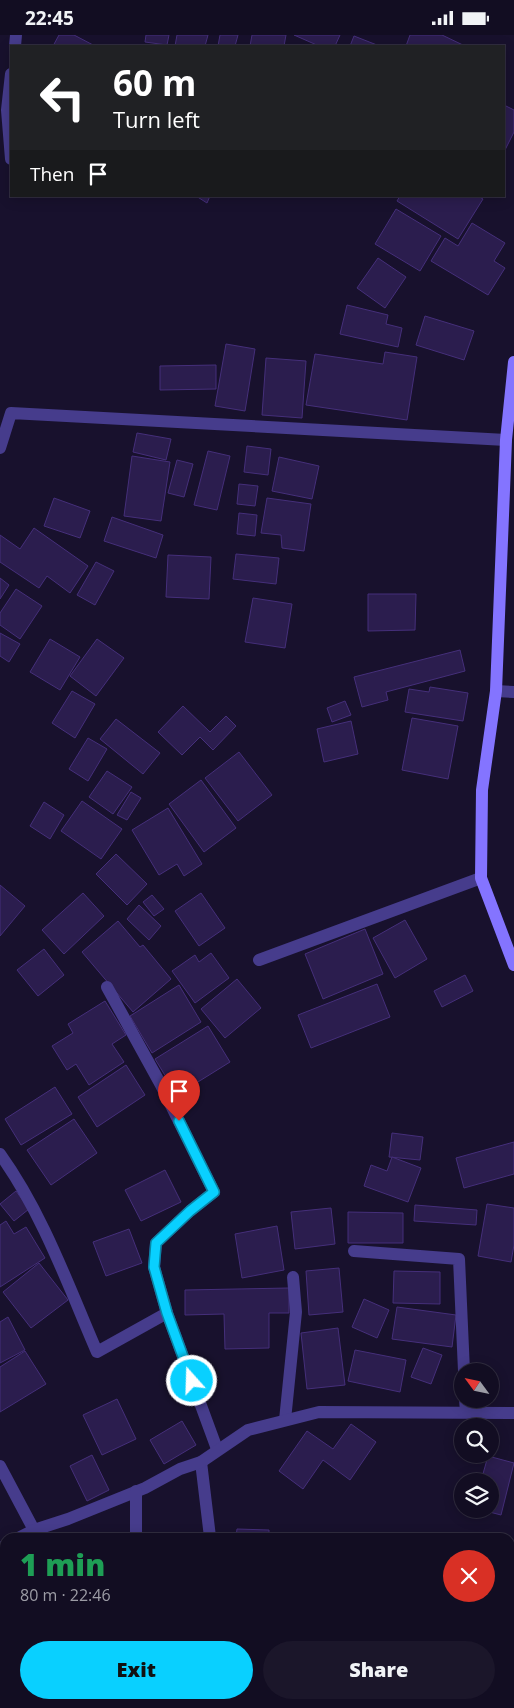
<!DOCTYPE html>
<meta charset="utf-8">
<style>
:root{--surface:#120d22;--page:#1b162a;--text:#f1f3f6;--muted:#9c9ca5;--line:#312d40;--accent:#09d0ff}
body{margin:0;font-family:"Open Sans",sans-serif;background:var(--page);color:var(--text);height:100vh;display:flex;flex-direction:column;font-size:19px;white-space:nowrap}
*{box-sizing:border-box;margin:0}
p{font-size:16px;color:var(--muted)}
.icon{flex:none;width:28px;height:28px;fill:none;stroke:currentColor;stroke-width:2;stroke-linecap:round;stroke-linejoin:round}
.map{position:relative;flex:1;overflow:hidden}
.panel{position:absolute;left:0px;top:1498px;width:515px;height:176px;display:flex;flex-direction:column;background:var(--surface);border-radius:15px 15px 0 0;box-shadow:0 2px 12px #0003,0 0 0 1px var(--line)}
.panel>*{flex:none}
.guide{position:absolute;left:10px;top:10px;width:495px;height:152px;border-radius:0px;box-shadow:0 2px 12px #0003,0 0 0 1px var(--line);background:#202124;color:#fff;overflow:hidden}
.needle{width:32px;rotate:303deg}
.controls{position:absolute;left:454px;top:1328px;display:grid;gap:10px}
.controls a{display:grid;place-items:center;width:45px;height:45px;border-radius:50%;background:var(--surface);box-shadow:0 2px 12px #0003,0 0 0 1px var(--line);font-size:25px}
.pin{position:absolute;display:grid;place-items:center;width:42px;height:42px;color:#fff;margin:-51px -21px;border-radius:50% 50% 50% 0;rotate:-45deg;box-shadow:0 0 5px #0007}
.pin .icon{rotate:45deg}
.me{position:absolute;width:55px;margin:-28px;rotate:340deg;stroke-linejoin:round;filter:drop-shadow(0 0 4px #0008)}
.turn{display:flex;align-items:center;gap:18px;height:105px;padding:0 20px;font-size:22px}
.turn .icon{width:65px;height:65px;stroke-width:2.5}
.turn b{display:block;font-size:35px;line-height:42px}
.then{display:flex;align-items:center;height:48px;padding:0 20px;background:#0003;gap:10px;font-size:19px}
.round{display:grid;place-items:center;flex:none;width:52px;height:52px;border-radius:26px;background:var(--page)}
.overview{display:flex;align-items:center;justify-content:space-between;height:85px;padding:0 20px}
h1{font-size:30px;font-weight:800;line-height:38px;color:#1e9e55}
.primary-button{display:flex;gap:10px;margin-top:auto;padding:10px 20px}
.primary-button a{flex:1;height:58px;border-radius:30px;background:var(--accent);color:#111;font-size:20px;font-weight:800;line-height:58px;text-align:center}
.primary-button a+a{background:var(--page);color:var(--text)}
.status{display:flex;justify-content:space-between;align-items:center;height:35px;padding:0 25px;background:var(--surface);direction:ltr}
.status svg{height:14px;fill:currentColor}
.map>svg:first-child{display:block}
</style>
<div class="status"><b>22:45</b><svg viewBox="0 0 49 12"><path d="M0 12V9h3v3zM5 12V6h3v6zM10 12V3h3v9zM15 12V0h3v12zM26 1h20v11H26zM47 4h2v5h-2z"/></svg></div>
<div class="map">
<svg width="514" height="1673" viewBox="0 0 514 1673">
<rect width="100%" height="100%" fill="#18112d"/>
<g fill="#2b1d4e" stroke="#452f7a">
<path d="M59,0h15l21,11h-42z"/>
<path d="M146,0h23l-2,10 -22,-3z"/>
<path d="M177,0h31l-3,11h-30z"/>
<path d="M220,0h18l-3,11h-17z"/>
<path d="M252,0h34l-2,11h-34z"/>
<path d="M294,0h46l-5,11h-16z"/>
<path d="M410,0h32l23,11h-59z"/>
<path d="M354,1l23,9 -1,1h-26z"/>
<path d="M504,70l10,5v22l-10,20z"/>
<path d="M196,161h14l-3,7z"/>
<path d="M400,161h78l5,3 -25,40 -61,-38z"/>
<path d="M396,174l45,27 -21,35 -45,-27z"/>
<path d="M472,188l33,20 -11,18 11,7 -17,27 -57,-34 14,-23 13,8z"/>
<path d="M378,223l28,19 -21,31 -28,-20z"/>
<path d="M347,270l41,10 -2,9 16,4 -4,19 -58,-13z"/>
<path d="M425,281l49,15 -10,29 -48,-15z"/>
<path d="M226,309l29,5 -10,62 -30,-5z"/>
<path d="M385,317l32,5 -10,63 -101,-15 9,-51 68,10z"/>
<path d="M266,323l40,3 -4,57 -40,-3z"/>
<path d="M216,330v24l-56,1v-24z"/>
<path d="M137,398l34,6 -5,21 -33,-8z"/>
<path d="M247,411l24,3 -3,26 -24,-3z"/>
<path d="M208,416l22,5 -13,54 -23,-5z"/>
<path d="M132,421l38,6 -9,59 -37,-5z"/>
<path d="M279,422l40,9 -7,33 -40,-8z"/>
<path d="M177,425l16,4 -9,33 -16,-4z"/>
<path d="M239,449l19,2 -3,20 -18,-2z"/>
<path d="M54,463l36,13 -10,27 -36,-12z"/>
<path d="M267,463l44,6 -7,47 -22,-3 -1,-13 -20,-2z"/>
<path d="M239,478l18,2 -2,21 -18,-2z"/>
<path d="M112,482l51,18 -7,23 -52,-17z"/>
<path d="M34,493l54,38 -18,27 -23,-17 -8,12 -39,-26v-27l20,14z"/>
<path d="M236,519l43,4 -3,26 -43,-5z"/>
<path d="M168,520l43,2 -2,42 -43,-2z"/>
<path d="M96,527l18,9 -19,34 -18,-10z"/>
<path d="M0,543l9,7 -9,14z"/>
<path d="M16,554l26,17 -22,33 -20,-14v-12z"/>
<path d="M368,559h48l-1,36 -47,1z"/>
<path d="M253,563l39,6 -7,44 -40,-6z"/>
<path d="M0,598l20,11 -11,18 -9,-6z"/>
<path d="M50,604l30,18 -20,33 -30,-18z"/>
<path d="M97,604l27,19 -28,38 -26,-20z"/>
<path d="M460,615l5,21 -79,21 2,8 -26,7 -8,-30z"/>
<path d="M430,652l38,6 -5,28 -58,-9 4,-23 20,3z"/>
<path d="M72,656l23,13 -20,34 -23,-15z"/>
<path d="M345,666l6,14 -19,7 -5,-14z"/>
<path d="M183,671l27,26 16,-16 10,10 -23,24 -13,-13 -18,18 -24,-23z"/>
<path d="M412,683l46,8 -10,53 -46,-9z"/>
<path d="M116,684l44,34 -17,21 -43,-35z"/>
<path d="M351,686l7,33 -34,8 -7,-33z"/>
<path d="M88,703l19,11 -19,32 -19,-12z"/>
<path d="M239,717l33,43 -34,26 -33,-43z"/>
<path d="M107,736l25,16 -19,27 -24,-17z"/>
<path d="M201,745l35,48 -32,24 -35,-48z"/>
<path d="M131,757l10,6 -14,22 -10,-5z"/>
<path d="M82,766l40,28 -21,30 -40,-28z"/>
<path d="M44,767l20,13 -14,24 -20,-13z"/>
<path d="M168,773l34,56 -18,12 -7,-12 -18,11 -27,-45z"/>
<path d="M116,819l31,30 -20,21 -31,-31z"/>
<path d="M0,850l25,21 -25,30z"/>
<path d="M83,858l21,23 -40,38 -22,-24z"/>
<path d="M201,858l24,35 -26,18 -24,-35z"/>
<path d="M152,860l12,14 -10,7 -11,-14z"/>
<path d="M139,870l22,21 -12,14 -22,-21z"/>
<path d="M405,885l22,39 -32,19 -22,-40z"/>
<path d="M118,886l22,26 3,-2 28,34 -38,33 -51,-60z"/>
<path d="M365,894l18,45 -60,25 -18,-45z"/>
<path d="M44,914l20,26 -26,21 -21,-26z"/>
<path d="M211,918l18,25 -34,25 -23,-32 23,-16 4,7z"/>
<path d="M465,940l8,16 -31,16 -8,-16z"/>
<path d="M237,944l24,29 -36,30 -24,-29z"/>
<path d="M377,949l13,33 -79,31 -13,-33z"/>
<path d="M179,950l22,37 -49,31 -22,-37z"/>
<path d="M105,966l21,34 -14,9 12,18 -35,23 -13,-21 -9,6 -15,-24 21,-13 -5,-9z"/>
<path d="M208,991l22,36 -53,33 -22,-36z"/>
<path d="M126,1030l19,30 -48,32 -19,-30z"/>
<path d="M55,1052l17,27 -51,31 -16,-26z"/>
<path d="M74,1084l23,34 -46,32 -24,-35z"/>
<path d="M392,1098l31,4 -3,23 -31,-3z"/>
<path d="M514,1107v32l-50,14 -8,-30z"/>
<path d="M392,1122l29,11 -13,34 -44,-16 7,-21 16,6z"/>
<path d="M165,1135l16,32 -40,19 -16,-31z"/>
<path d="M16,1156l13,18 -15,12 -14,-17z"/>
<path d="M487,1169l27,4v37l-3,17 -33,-6z"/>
<path d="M415,1170l62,5 -1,15 -62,-4z"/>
<path d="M331,1173l4,36 -40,5 -4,-37z"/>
<path d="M348,1177l55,1v30h-55z"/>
<path d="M6,1186l8,13 12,-7 19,31 -45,29v-62z"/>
<path d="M277,1191l7,44 -42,8 -7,-44z"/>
<path d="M129,1194l13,34 -36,13 -13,-34z"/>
<path d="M39,1228l29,37 -37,28 -28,-36z"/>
<path d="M339,1233l4,44 -34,3 -3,-44z"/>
<path d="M394,1236l46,1v32l-47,-1z"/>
<path d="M289,1253v25h-20v35l-44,1 -1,-35 -39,1v-25z"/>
<path d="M364,1264l25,11 -12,28 -25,-11z"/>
<path d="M397,1272l59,8 -4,32 -60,-8z"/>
<path d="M8,1282l17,33 -25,13v-41z"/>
<path d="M338,1293l7,57 -38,4 -6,-56z"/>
<path d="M423,1313l19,7 -11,29 -20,-7z"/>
<path d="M355,1315l51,10 -6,32 -52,-11z"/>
<path d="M25,1316l21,33 -46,28v-45z"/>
<path d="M117,1364l19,40 -34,16 -19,-40z"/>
<path d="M182,1386l14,24 -32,19 -14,-24z"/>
<path d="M351,1389l25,18 -26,38 -27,-20 -20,29 -24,-18 28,-40 26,18z"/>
<path d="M92,1420l17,35 -22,11 -17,-35z"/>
<path d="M488,1421l26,7 -13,52 -23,-6h12v-28h-9z"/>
<path d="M237,1494l32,1v7h-33z"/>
<path d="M510,1513l4,2v16l-4,8z"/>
<path d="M0,1588h2l3,12v21l-5,2z"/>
<path d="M52,1669h54l1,4h-54z"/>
<rect x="182" y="1669" width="29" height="4"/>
<rect x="238" y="1669" width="27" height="4"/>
<path d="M399,1669h34l6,1 -1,3h-40z"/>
</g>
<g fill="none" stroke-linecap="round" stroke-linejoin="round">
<g stroke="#463c8c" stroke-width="12">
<path d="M15,11l1,-11"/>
<path d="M11,39l-4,36 4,49"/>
<path d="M0,413l11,-35 495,27"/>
<path d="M496,656l18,1"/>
<path d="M259,925l222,-82"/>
<path d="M107,952l54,98 53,107 -24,19 -34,32 -2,24 13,46 50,136"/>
<path d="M0,1119c43,60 68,131 97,198l70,-39"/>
<path d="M354,1216l105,8 5,112"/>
<path d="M465,1364l1,13"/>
<path d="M285,1385l11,-108 -3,-35"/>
<path d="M201,1427l9,75"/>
<path d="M0,1431l34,64"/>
<path d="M20,1502l14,-7 34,-11 77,-31 35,-19 21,-7 47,-32 71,-18 195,1"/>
<path d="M136,1502v-46"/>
<path d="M0,1513l5,-2"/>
<path d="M353,1673l1,-4"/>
</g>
<path stroke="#8474ff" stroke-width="12" d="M514,327l-8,78 -10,251 -14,99 -1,88 33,87"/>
</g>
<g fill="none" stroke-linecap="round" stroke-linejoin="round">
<defs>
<path id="route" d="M179,1086l35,71 -24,19 -34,32 -2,24 13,46 25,68"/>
</defs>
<use href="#route" stroke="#0687a6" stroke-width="12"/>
<use href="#route" stroke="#09d0ff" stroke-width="9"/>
</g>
</svg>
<div class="controls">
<a><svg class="needle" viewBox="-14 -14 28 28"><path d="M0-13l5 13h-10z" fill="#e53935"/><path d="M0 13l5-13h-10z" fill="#9c9ca5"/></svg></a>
<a><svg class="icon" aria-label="search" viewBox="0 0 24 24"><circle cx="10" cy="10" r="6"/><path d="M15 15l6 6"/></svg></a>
<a><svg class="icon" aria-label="layers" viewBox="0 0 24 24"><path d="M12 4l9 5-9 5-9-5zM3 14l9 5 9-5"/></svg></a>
</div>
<div class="pin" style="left:179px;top:1086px;background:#d93025"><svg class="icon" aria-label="arrive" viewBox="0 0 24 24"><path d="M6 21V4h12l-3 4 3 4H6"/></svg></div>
<svg class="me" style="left:192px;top:1346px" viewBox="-20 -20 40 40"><circle r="17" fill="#09d0ff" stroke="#fff" stroke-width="3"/><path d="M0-11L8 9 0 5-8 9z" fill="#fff"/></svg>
<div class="guide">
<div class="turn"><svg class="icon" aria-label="left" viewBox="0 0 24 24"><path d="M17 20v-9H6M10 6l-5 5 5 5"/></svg><div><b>60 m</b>Turn left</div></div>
<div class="then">Then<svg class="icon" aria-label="arrive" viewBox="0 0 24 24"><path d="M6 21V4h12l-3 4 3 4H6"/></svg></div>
</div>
<section class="panel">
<div class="overview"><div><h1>1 min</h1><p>80 m · 22:46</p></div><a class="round" style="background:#d93025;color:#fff"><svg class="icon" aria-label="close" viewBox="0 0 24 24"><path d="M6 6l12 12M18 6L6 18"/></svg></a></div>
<div class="primary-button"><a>Exit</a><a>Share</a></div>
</section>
</div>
